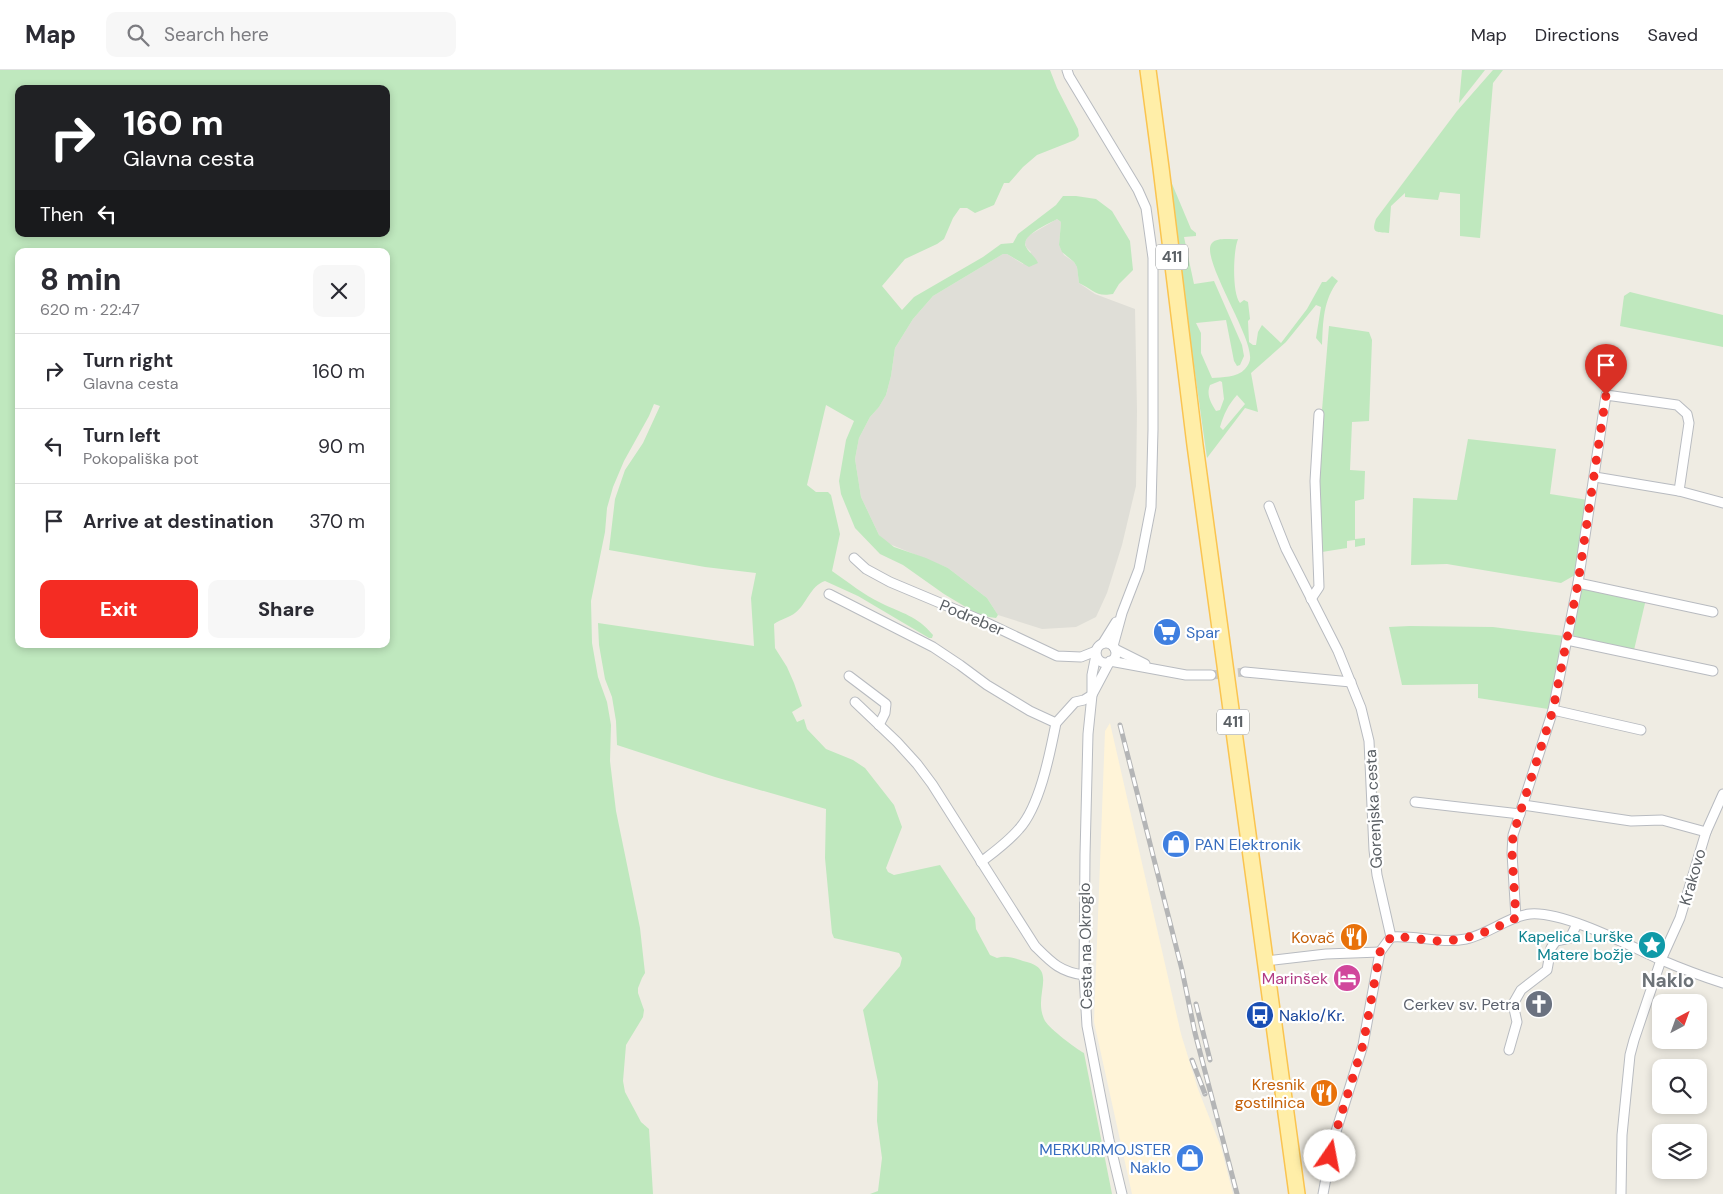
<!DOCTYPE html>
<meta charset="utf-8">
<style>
:root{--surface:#fff;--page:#f7f7f7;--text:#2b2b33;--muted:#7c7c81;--line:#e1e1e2;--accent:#f42c23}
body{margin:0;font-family:"DM Sans",sans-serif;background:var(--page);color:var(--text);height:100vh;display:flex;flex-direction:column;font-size:19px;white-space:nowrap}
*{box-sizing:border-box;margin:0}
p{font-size:16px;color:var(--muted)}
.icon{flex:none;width:28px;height:28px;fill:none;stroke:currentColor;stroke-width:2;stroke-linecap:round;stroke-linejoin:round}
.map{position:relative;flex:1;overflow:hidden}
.side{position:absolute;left:15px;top:178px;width:375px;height:400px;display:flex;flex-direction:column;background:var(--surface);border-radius:10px;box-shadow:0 2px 8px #0003}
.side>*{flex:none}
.guide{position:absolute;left:15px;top:15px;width:375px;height:152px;border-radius:10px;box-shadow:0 2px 8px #0003;background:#202124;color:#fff;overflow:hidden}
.needle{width:32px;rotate:41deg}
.fabs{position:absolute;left:1652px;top:924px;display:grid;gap:10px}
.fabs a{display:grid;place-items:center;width:55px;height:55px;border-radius:10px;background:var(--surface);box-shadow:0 2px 8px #0003;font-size:25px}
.pin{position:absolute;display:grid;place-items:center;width:42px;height:42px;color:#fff;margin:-51px -21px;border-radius:50% 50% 50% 0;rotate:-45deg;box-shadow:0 0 5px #0007}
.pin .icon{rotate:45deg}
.me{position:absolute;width:55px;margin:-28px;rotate:12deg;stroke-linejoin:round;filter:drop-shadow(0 0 4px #0008)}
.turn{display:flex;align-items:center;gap:18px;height:105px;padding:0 25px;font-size:22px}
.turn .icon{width:65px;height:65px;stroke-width:2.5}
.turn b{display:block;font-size:35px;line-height:42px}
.then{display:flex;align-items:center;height:48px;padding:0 25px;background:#0003;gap:10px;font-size:19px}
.round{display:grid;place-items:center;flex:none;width:52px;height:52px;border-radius:10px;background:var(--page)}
.head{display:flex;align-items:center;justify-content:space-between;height:85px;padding:0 25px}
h1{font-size:30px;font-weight:800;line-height:38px}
.primary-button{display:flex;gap:10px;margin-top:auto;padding:10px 25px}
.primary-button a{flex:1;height:58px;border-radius:10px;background:var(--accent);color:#fff;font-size:20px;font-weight:800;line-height:58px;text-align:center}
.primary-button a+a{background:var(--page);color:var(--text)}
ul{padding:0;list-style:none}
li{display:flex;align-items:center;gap:15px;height:75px;padding:0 25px;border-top:1px solid var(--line)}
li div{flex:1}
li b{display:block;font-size:19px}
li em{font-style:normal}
header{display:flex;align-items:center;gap:30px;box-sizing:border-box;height:70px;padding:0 25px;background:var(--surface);border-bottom:1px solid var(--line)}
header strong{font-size:24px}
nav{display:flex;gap:28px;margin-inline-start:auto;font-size:18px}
.search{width:350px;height:45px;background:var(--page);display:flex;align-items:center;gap:12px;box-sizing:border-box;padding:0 18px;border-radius:10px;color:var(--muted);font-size:19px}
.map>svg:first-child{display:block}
</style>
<header>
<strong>Map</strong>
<div class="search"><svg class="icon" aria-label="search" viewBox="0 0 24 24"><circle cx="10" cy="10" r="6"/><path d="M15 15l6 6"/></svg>Search here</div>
<nav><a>Map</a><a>Directions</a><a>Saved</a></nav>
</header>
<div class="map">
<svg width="1723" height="1124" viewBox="0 0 1723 1124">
<rect width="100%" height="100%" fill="#efece3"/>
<path fill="#fff4d8" d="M1110,653l71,311 17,55 23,58 12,47h-101l-38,-172 11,-291z"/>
<path fill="#dfded7" d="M1057,149l4,3 -2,23 5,10 10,7 3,5 2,16 16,11 40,15 2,102 -1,75 -14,59 -15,48 -11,24 -20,10 -34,2 -44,-14 -11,-17 -39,-30 -61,-25 -8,-8 -18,-38 -6,-38 4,-21 11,-21 9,-10 7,-12 5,-19 4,-28 18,-29 20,-23 70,-42h4l16,10 8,-12 -5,-5 -1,-5 3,-6z"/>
<g fill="#bfe8be" fill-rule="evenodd">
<path d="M0,0h1050l7,18 21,41 1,7 -4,4 -38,15 -14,12 -14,16h-5l-10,22 -19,8 -8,-5h-7l-7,10 -9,21 -7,5 -32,15 -23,27 20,24 12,-13 69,-40 18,-13 12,-1 5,-9 38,-29 7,-9h13l20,3 16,12 18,30 3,29 -14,14 -6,10c-18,3 -19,-4 -34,-11l-2,-16 -3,-5 -12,-10 -3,-7 2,-23 -4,-3c-8,5 -37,16 -31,28 3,6 9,9 12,16l-9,4 -22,-13h-4l-70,42 -20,23 -18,29 -4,28 -5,19 -7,12 -9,10 -11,21 -4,21 6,38 18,38 15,12 32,11 22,10 39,30 11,17 -2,3 -7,-1 -15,-5 -30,-18 -41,-29 -23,-11 -25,-26 -14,-34 -2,-13 7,-41 8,-19 -28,-16 -19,80 9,7h12l3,3 9,39 -8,37c16,11 32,24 49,32 22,11 35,12 52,32l-1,3h-3l-71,-42 -33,-15c-15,5 -18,23 -30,32 -5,4 -14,6 -21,11l1,24 12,19 7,16 8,23 -10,6 5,10 7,-3 3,10 19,20 27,11 12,8 29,37 8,22 -16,41 2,4 6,3 46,-10 35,53 1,11 14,26 7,3c9,-3 17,0 26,3 38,8 8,33 22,60 5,8 30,27 39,32l28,141h-242l8,-3 4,-33 -5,-37 1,-39 -15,-72 37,-44 2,-8 -3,-5 -65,-15 -2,-5 -7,-75 1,-49 -111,-32 -98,-32 -1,-24 -4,-24 -7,-18 -6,-34 -1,-22 156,23 -3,-48 5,-25 -51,-6 -96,-17 6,-51 10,-29 18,-27 17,-37 -6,-2 -5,12 -25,45 -11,26 -6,21 -2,24 -14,69 1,42 6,34 9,25 4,23 -1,36 6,50 24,117 5,45 -3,5 -4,10v5l6,17 -1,7 -17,28 -3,36 2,11 16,30 8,7 4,65h-653zM19,19h367v145h-367zM19,181h367v393h-367z"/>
<path d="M1462,0h23l-26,33z"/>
<path d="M1493,0h10l-10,13 -13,155 -20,-2v-42l-20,-2 -2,8 -33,-3v-4l-14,13 -2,27c-13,-1 -18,0 -13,-14l81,-108z"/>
<path d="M1170,109l21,50 5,4v3l-12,1 10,47 20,-3 28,64 2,11 -4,9 -3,1 -3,-5 -8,-41 -30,3 5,10v20l11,25c10,-1 25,0 33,-9 2,-2 5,-7 5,-10 3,-23 -51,-103 -38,-116 6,-6 18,-3 26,-4 -5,12 -6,55 2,64l4,-3 4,2 2,17 -2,2 1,21 4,3h3l2,-13 4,-7 19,18 26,-34 15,-27h4l6,-6 6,5c-15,19 -15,41 -16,64l-6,-7 5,-31 -5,-2 -30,37 -35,31 7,39 -13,-4 -38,50 -26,-184zM1220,311l2,1 2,17 -4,11 -4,1c-5,-8 -10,-16 -6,-26zM1237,325l8,9 -22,26 -3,-3c4,-13 8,-22 17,-32z"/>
<path d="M1630,222l93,23v32l-103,-21 4,-30z"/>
<path d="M1329,256l40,6 3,8 -3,81 -17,1 -2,48 15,1 -1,28 -9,2v38l10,-1v7l-10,2v-7l-8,1v7l-25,4 -3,-46 1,-90 2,-6z"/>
<path d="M1468,369l88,10 -6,45 38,6 -13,75 -14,8 -114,-19 -36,1 2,-67 44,2z"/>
<path d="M1591,518l55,11 -12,51 -60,-14 -2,-4 7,-41 4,-2z"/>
<path d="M1410,556l83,1 71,9 -16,73 -70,-11v-14l-76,1 -13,-58z"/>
</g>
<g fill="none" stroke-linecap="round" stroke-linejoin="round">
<path stroke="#cac9c4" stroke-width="9" stroke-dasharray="9 4.5" stroke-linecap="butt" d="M1211,605l34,-3"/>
<defs>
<g id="minor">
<path d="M1067,0l2,6 69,114 8,18 7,50v172l-2,77 -12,62 -17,44 -9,33"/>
<path d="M1595,407l84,14 44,12"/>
<path d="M1269,436l17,43 52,102 23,57 8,33 5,109 3,25 14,62"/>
<path d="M854,488l12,11 24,13 93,39 74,35 24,1 15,-6"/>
<path d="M1578,513l135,29"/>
<path d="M829,524l104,53 27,18 27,20 43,26 26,12c-6,30 -16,83 -37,106 -11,13 -25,23 -38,33"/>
<path d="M1311,529l8,-12 -4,-106 4,-67"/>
<path d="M1567,570l146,31"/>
<path d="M1103,573l13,-21"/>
<circle cx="1106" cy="583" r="10"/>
<path d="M1115,579l30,15"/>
<path d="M1096,585l-4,20v20l-4,39 -3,121 -1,120 3,51 22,114 13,54"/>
<path d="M1245,602l106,10"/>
<path d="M849,606l37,28 -1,9 -6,12"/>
<path d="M1093,623l17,-32 76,14h25"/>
<path d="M855,632l42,40 20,22 15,20 103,162c16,16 25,26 49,29"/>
<path d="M1553,640l88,20"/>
<path d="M1056,653l19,-21 9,-2 8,-5"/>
<path d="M1415,732l105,12"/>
<path d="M1523,735l108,16 31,-1 44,12"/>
<path d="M1516,848l-4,-65 1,-18 40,-125 25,-127 28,-188 71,10 10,9 2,9 -10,68"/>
<path d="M1391,867c25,-2 50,7 75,2 23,-5 43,-23 64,-25 33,-3 98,31 129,45 21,9 42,17 64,24"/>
<path d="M1266,891l60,-7 54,-2"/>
<path d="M1509,980l8,-28 -4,-18 8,-14 26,-20 4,-22 5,-7 14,-3 7,-14"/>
<path d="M1323,1124l10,-53 30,-96 17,-93 11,-15"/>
<path d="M1621,1124l1,-59 8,-80 4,-15 27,-80 19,-42 26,-86 17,-38"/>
</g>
<path id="primary" d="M1148,0l13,98 34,277 102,749"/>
</defs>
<use href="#minor" stroke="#b8bbc0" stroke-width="11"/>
<use href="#primary" stroke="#fac450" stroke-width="18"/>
<use href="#minor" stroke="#fff" stroke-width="9"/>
<use href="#primary" stroke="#ffeea8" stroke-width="15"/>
<defs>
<g id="rail">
<path d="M1120,655l62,245 13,63 42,161"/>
<path d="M1196,934l14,56"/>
<path d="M1192,990l13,34"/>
</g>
</defs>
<use href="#rail" stroke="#b4b5b6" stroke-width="5"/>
<use href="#rail" stroke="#fff" stroke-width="3" stroke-dasharray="9" stroke-linecap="butt"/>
</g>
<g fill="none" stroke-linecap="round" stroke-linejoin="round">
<path stroke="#f42c23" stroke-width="9" stroke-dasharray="0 16.2" d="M1330,1086l3,-15 30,-96 17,-93 11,-15c17,-1 33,4 50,4 28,-1 51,-11 75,-23l-4,-65 1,-18 40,-125 25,-127 28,-188"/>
</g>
<defs>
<symbol id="supermarket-disc" viewBox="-11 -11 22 22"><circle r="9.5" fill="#3f7fe0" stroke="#fff"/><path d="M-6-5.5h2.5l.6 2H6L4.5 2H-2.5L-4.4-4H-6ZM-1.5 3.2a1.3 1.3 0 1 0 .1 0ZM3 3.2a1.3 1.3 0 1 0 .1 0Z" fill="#fff"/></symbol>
<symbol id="shop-disc" viewBox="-11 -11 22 22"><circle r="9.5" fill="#3f7fe0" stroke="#fff"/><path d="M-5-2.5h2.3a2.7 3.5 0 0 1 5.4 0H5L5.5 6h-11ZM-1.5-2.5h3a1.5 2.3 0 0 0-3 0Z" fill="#fff"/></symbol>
<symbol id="restaurant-disc" viewBox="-11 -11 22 22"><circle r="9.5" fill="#e8710a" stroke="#fff"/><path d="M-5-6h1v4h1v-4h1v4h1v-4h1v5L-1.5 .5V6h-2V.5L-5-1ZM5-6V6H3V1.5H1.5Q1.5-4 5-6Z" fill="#fff"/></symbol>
<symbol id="sight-disc" viewBox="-11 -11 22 22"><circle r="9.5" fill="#0f9aa8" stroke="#fff"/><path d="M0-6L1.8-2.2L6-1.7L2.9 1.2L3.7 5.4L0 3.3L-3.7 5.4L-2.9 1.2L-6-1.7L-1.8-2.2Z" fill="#fff"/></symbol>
<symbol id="hotel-disc" viewBox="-11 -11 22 22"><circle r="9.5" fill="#d1479c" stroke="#fff"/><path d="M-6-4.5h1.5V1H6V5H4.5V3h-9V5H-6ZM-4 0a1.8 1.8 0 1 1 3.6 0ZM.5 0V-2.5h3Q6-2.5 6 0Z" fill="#fff"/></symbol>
<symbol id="church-disc" viewBox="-11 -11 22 22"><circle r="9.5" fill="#6b7280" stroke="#fff"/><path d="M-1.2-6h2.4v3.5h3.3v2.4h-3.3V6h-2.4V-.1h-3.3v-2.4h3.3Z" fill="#fff"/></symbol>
<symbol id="bus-disc" viewBox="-11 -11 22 22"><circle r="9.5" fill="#1a4fb4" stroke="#fff"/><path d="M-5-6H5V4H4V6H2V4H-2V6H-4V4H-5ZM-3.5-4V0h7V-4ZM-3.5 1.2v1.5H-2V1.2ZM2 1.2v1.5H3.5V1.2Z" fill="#fff"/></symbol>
</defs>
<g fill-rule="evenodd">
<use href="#supermarket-disc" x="1151" y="546" width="32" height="32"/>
<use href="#shop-disc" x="1160" y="758" width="32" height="32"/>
<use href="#restaurant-disc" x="1338" y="851" width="32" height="32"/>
<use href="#sight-disc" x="1636" y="859" width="32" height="32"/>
<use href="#hotel-disc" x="1331" y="892" width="32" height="32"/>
<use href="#church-disc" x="1523" y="918" width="32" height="32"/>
<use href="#bus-disc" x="1244" y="929" width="32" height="32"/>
<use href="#restaurant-disc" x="1308" y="1007" width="32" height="32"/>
<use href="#shop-disc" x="1174" y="1072" width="32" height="32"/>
</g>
<g text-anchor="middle" stroke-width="4.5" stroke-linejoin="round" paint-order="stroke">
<g fill="#fff" stroke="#8c9093" stroke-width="1">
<rect x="1156" y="174.5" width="32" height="25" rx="4"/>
<rect x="1217" y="639.5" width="32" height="25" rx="4"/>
</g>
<g font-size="15" font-weight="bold" fill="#5b6065">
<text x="1172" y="192">411</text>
<text x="1233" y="657">411</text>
</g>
<g font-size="16" fill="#5b6065" stroke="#fff">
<text transform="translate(972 547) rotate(23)" y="6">Podreber</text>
<text transform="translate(1373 739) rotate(-93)" y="6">Gorenjska cesta</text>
<text transform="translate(1692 807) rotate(-74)" y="6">Krakovo</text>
<text transform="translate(1085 876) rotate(-91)" y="6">Cesta na Okroglo</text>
</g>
<g font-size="16" fill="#366cbe" stroke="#fff" text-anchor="start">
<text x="1186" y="568">Spar</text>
<text x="1195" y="780">PAN Elektronik</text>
<text x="1171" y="1085" text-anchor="end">MERKURMOJSTER<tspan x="1171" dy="18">Naklo</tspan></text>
</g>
<g font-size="16" fill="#0d838f" stroke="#fff" text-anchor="end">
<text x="1633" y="872">Kapelica Lurške<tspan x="1633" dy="18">Matere božje</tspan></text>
</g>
<g font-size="16" fill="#c56008" stroke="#fff" text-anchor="end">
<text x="1335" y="873">Kovač</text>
<text x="1305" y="1020">Kresnik<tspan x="1305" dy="18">gostilnica</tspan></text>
</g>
<g font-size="16" fill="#b23c85" stroke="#fff" text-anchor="end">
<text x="1328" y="914">Marinšek</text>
</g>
<g font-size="16" fill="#5b616d" stroke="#fff" text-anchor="end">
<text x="1520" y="940">Cerkev sv. Petra</text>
</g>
<g font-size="16" fill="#164399" stroke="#fff" text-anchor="start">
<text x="1279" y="951">Naklo/Kr.</text>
</g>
<g font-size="19" font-weight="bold" fill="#6c7277" stroke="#fff">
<text x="1668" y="917">Naklo</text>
</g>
</g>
</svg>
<div class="fabs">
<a><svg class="needle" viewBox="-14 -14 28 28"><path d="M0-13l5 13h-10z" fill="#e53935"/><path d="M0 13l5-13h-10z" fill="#7c7c81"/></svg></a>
<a><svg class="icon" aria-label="search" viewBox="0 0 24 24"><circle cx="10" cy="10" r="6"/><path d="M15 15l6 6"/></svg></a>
<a><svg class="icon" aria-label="layers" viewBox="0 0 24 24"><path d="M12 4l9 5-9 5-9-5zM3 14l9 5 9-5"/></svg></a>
</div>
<div class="pin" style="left:1606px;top:325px;background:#d93025"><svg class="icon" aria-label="arrive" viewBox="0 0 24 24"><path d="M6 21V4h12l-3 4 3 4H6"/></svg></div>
<svg class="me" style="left:1330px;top:1086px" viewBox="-20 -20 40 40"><circle r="19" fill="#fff"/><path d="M0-13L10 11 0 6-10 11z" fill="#f42c23"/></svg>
<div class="guide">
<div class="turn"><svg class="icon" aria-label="right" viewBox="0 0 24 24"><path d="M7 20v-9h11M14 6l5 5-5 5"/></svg><div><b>160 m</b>Glavna cesta</div></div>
<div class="then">Then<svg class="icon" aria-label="left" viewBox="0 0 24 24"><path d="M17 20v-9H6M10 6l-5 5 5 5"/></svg></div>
</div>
<section class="side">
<div class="head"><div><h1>8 min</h1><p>620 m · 22:47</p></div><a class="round"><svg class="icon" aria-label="close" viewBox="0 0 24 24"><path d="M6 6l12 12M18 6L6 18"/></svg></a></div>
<ul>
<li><svg class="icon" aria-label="right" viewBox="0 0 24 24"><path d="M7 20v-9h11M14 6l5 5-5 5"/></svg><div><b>Turn right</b><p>Glavna cesta</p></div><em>160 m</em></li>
<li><svg class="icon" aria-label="left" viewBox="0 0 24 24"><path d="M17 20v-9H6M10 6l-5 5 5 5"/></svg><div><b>Turn left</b><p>Pokopališka pot</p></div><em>90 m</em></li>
<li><svg class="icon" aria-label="arrive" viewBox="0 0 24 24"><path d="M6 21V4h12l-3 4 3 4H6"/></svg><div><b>Arrive at destination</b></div><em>370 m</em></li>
</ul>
<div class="primary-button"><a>Exit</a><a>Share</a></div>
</section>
</div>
